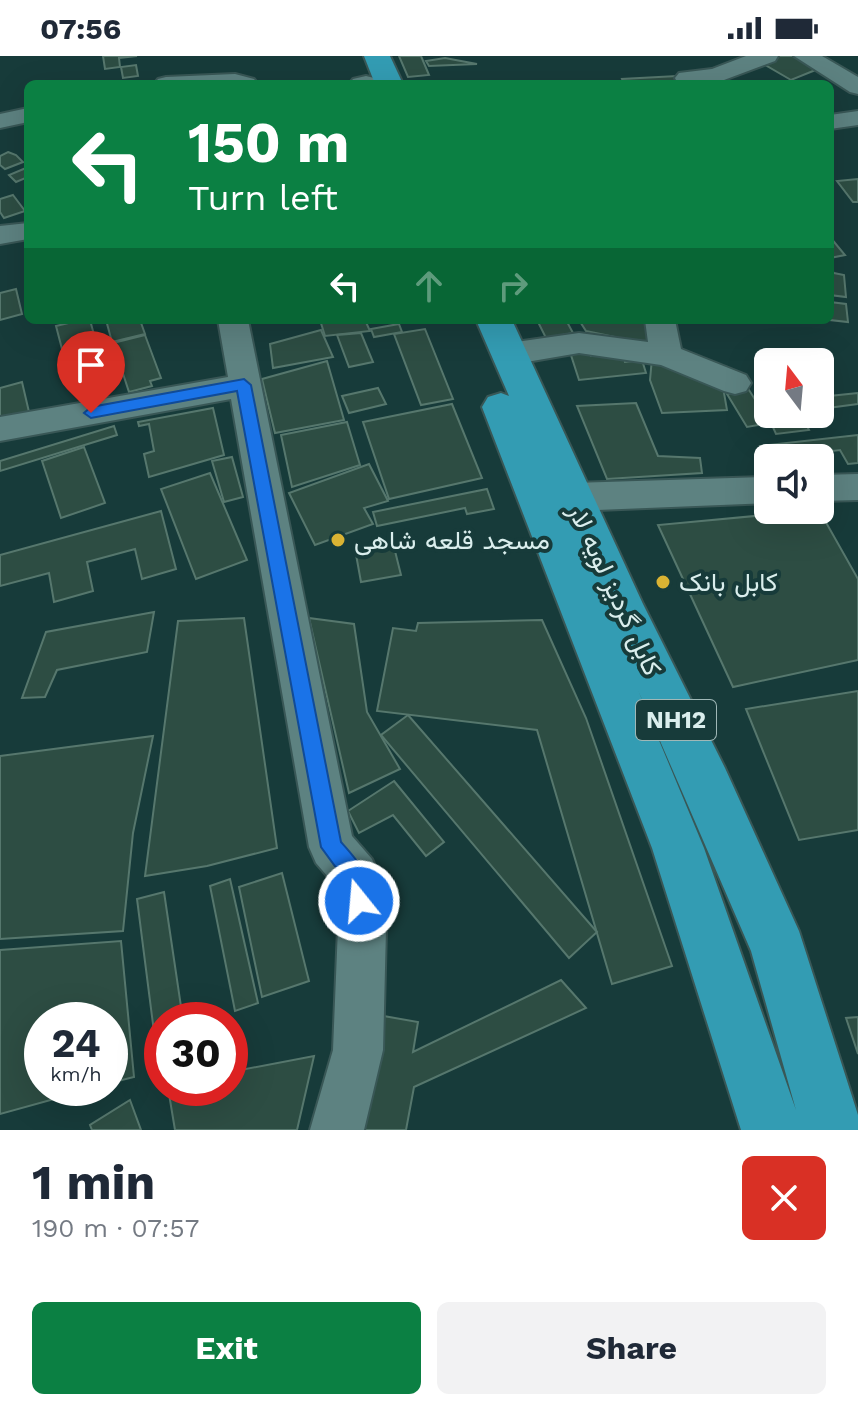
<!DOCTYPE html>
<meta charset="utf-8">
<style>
:root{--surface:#fff;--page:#f2f2f3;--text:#1f2937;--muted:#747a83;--accent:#0b8043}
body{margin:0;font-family:"Work Sans",Vazirmatn,sans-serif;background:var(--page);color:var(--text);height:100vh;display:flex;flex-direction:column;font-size:30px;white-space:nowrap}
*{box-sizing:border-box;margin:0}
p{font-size:26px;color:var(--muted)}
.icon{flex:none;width:44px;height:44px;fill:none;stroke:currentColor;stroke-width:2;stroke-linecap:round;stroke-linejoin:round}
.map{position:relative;height:1074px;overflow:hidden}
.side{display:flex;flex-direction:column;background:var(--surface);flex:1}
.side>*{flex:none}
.guide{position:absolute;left:24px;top:24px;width:810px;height:244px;border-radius:12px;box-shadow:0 8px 32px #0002;background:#0b8043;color:#fff;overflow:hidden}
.needle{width:52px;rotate:344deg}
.buttons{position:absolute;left:754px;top:292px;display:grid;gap:16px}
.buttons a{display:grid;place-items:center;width:80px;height:80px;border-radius:12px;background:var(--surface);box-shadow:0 8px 32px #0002;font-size:40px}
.speed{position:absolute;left:24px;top:946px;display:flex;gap:16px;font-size:40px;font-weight:700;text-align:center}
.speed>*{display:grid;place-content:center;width:104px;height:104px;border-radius:50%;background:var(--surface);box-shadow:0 8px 32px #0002;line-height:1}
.speed small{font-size:20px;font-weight:400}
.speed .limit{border:12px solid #d22;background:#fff;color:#111}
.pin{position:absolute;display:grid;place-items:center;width:68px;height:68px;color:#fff;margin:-82px -34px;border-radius:50% 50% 50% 0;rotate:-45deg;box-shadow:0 0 8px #0007}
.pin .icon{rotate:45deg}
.me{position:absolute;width:88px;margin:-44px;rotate:343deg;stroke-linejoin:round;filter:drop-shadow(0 0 6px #0008)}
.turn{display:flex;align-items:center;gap:28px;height:168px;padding:0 32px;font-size:36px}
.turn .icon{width:104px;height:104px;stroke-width:2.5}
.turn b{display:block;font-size:56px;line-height:68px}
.lanes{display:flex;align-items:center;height:76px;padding:0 32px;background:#0003;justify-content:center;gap:40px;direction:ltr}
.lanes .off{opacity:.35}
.round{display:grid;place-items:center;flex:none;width:84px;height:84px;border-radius:12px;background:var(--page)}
.overview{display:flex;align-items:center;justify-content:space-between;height:136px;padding:0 32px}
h1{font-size:48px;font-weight:700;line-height:60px}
.button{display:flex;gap:16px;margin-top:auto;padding:16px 32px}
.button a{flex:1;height:92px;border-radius:12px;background:var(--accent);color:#fff;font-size:32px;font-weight:700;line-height:92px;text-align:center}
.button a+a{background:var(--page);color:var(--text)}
.status{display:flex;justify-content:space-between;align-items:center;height:56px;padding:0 40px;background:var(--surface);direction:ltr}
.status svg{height:22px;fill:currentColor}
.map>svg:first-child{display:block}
</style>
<div class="status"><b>07:56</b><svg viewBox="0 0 49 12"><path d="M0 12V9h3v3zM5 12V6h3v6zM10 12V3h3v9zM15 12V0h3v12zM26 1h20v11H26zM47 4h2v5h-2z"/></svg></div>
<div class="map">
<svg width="858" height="1074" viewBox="0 0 858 1074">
<rect width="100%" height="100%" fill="#173b3a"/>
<g fill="#2d4d43" stroke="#56776d" stroke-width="2">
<path d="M103,0h34l-18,2 1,9 -15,2z"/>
<path d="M399,0h22l8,19 -21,2z"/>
<path d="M775,0h20l23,13 -27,11 -31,-18z"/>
<path d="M445,2l32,6 -48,2 -3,-5z"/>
<path d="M136,9l2,11 -15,2 -2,-11z"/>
<path d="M677,20l4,8h-57l-2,-5z"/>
<path d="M8,96l8,3 7,7 -18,7 -5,-4v-9z"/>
<path d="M26,112l2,9 -12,5 -7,-7z"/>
<path d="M858,123v23h-5l-16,-21z"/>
<path d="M13,139l12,16 -21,7 -4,-6v-13z"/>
<path d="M830,181l15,18 -15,3z"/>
<path d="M830,213l4,4 10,2 2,22 -16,-2z"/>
<path d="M16,233l6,25 -22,6v-27z"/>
<path d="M830,246l16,2 2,18 -18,-2z"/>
<path d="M81,264h9l12,44 -34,8 -12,-46z"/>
<path d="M106,264h34l5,14 -33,8z"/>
<path d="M320,264h45l5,11 -45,5z"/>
<path d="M537,264h29l7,13 -27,5z"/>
<path d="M579,264h74v25l-67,-14z"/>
<path d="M399,268l3,8 -28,5 -3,-8z"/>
<path d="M425,273l28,70 -32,6 -27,-71z"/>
<path d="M321,274l12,27 -60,11 -3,-24z"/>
<path d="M361,277l12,29 -24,5 -12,-32z"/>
<path d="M145,279l16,43 -11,3 2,5 -23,6 -16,-49z"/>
<path d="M589,294l2,6 20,-2 1,4 12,-1 1,5 17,-2 4,13 -67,7 -9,-28z"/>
<path d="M652,302l71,29 4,23 -65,3 -12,-33z"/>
<path d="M327,305l17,59 -69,13 -13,-54z"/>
<path d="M22,326l7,30 -29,8v-32z"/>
<path d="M378,332l8,16 -37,9 -7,-17z"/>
<path d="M749,334l21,33 -23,4 -20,-33z"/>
<path d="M858,337v11l-38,5v-12z"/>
<path d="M636,347l22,53 42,2 2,15 -95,6 -30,-73z"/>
<path d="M452,348l30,74 -93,21 -26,-77z"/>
<path d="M213,352l11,47 -75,22 -5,-23 10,-3 -5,-27 -10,2 -1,-4z"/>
<path d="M781,358h20l8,16 -33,4 -4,-9 14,-2z"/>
<path d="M347,366l13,43 -68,22 -11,-52z"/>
<path d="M114,370l3,9 -117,36v-10z"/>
<path d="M858,379v28l-10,1 -8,-14 -74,9 -6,-13z"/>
<path d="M84,391l21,56 -44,15 -19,-57z"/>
<path d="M232,401l11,40 -19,5 -12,-41z"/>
<path d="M369,408l19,37 -24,7 9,16 -58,21 -26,-52z"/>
<path d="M210,417l37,87 -51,19 -35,-90z"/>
<path d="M487,433l7,20 -27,5 -2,-6 -88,18 -4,-14z"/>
<path d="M819,454l39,69v81l-125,27 -75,-162z"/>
<path d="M161,455l15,58 -34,10 -7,-30 -48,13 6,29 -39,11 -5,-29 -49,13v-31z"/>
<path d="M393,487l8,32 -40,7 -6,-33z"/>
<path d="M154,556l-7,40 -90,18 -12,27 -23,1 24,-66z"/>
<path d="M244,562l33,230 -70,18 -62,10 33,-255z"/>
<path d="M309,562l45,6 13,88 33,57 -51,24z"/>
<path d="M542,564l44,98 86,248 -60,18 -75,-254 -160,-19 16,-83 23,3 2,-8z"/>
<path d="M858,635v139l-59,10 -53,-131z"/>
<path d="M408,659l189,217 -28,26 -188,-223z"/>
<path d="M153,680l-20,97 -10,98 -123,8v-183z"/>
<path d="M394,725l50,61 -18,14 -33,-41 -34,18 -11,-22z"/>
<path d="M282,817l27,108 -47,16 -23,-110z"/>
<path d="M230,823l28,124 -23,8 -25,-125z"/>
<path d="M164,836l19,128h-21v10l-8,2 -17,-133z"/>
<path d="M121,885l13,136 -24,6v-63h-68v68h52l-94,26v-164z"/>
<path d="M561,924l25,28 -172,79 -8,43h-59l25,-116 46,8 -5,30z"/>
<path d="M858,961v37l-12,-36z"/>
<path d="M314,1000l-17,74h-122l-7,-42h62v-16z"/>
<path d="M130,1044l11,30h-49l-2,-5z"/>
</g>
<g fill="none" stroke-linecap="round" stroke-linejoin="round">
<defs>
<g id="minor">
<path d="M746,0h32l-3,5 -59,22 -38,1 -3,-6 4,-5 33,-4z"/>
<path d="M794,0h28l36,21v17l-8,-2z"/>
<path d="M235,18l19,5 4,5h-104l4,-5 8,-2z"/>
<path d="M366,20l8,2 4,5 -29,1 4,-5z"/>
<path d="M28,52v14l-28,6v-14z"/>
<path d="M858,55v14l-28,4v-14z"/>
<path d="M28,167v16l-28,5v-18z"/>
<path d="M218,264h30l104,516 20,23 7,16 7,53 -3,122 -19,80h-54l23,-80 5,-122 -4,-44 -18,-21 -7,-16 -78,-448 -231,42v-24l228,-40z"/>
<path d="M645,264h30l6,29 65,26 5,8 -5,8 -11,3 -11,-3 -63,-26 -82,-12 -70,12 -11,-3 -5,-8 5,-8 11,-3 70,-10 69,9z"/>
<path d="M858,418v26l-38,1v-26z"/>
<path d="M768,421v26l-195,8 -12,-4 -6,-10 6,-10 12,-4z"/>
</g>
<g id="highway">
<path d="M364,0h26l13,28h-28z"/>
<path d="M476,264h36l131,284 82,164 74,163 59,184v15h-117l-89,-282 -170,-441 6,-10 13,-4 8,3zM638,634l113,261 45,159 -92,-262z"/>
</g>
</defs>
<use href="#minor" stroke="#395756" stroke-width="4"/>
<use href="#highway" stroke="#395756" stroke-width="4"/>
<use href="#minor" fill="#5d8281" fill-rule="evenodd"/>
<use href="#highway" fill="#339cb3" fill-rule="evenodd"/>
</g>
<path fill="#1a73e8" stroke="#114b97" stroke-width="2" d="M244,323l7,6 90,457c17,19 37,40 26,67l-8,4 -8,-4 -6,-29 -24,-33 -84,-456 -146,27 -7,-5 7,-6z"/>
<g fill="#dab333" stroke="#173b3a" stroke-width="3">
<circle cx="338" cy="484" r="8"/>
<circle cx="663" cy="526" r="8"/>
</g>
<g text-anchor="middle" stroke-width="8" stroke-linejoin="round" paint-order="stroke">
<rect fill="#173b3a" stroke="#a0b8b7" stroke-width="2" x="636" y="644" width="80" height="40" rx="6"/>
<g font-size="24" font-weight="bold" fill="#daeeed">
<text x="676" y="672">NH12</text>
</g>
<g font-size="26" fill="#daeeed" stroke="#173b3a" text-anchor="start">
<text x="354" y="493">مسجد قلعه شاهی</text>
<text x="679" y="535">کابل بانک</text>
</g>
<g font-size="26" fill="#daeeed" stroke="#173b3a">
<text transform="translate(615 534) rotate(65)" y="9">کابل گردیز لویه لار</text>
</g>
</g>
</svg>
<div class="buttons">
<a><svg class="needle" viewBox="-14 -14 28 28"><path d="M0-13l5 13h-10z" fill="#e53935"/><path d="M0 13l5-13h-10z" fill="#747a83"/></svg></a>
<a><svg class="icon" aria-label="sound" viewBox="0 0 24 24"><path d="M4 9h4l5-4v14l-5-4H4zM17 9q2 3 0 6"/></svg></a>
</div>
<div class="speed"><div>24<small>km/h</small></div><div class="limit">30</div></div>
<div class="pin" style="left:91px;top:357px;background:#d93025"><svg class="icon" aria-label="arrive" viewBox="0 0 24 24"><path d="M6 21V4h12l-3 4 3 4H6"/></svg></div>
<svg class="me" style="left:359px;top:845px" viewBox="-20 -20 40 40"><circle r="17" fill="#1a73e8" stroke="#fff" stroke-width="3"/><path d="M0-11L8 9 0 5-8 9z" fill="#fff"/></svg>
<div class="guide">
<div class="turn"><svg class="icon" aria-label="left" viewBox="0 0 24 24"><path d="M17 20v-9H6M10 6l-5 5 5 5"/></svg><div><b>150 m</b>Turn left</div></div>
<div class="lanes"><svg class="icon" aria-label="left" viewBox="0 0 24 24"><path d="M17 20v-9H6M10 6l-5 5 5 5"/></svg><svg class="icon off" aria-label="ahead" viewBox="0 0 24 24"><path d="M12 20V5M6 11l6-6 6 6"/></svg><svg class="icon off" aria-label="right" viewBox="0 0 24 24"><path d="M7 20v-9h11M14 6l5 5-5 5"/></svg></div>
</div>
</div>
<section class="side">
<div class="overview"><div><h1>1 min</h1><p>190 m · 07:57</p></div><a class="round" style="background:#d93025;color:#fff"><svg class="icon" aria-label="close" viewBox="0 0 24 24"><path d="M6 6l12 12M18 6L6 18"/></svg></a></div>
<div class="button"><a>Exit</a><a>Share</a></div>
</section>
